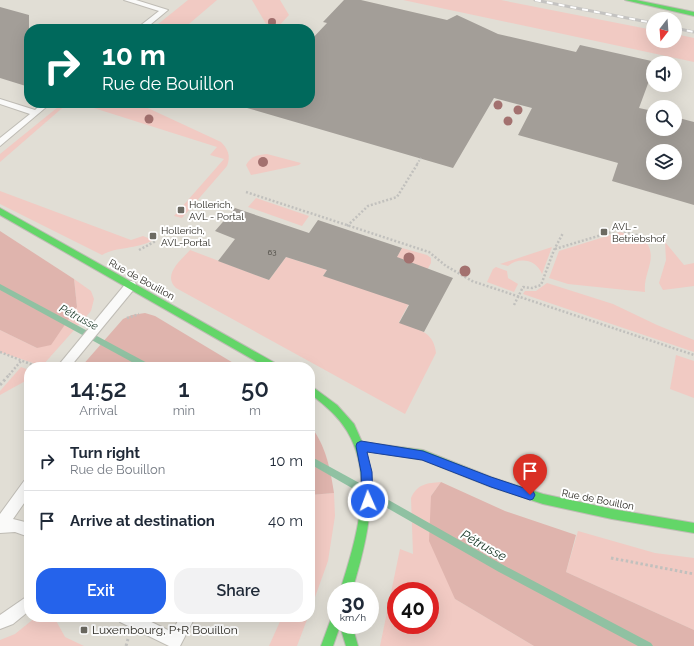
<!DOCTYPE html>
<meta charset="utf-8">
<style>
:root{--surface:#fff;--page:#f2f2f3;--text:#1f2937;--muted:#747a83;--line:#e0e1e3;--accent:#2563eb}
body{margin:0;font-family:Raleway,sans-serif;background:var(--page);color:var(--text);height:100vh;display:flex;flex-direction:column;font-size:15px;white-space:nowrap}
*{box-sizing:border-box;margin:0}
p{font-size:13px;color:var(--muted)}
.icon{flex:none;width:22px;height:22px;fill:none;stroke:currentColor;stroke-width:2;stroke-linecap:round;stroke-linejoin:round}
.map{position:relative;flex:1;overflow:hidden}
.panel{position:absolute;left:24px;top:362px;width:291px;height:260px;display:flex;flex-direction:column;background:var(--surface);border-radius:16px;box-shadow:0 4px 16px #0002}
.panel>*{flex:none}
.top-card{position:absolute;left:24px;top:24px;width:291px;height:84px;border-radius:16px;box-shadow:0 4px 16px #0002;background:#00695c;color:#fff;overflow:hidden}
.needle{width:26px;rotate:197deg}
.tools{position:absolute;left:646px;top:12px;display:grid;gap:8px}
.tools a{display:grid;place-items:center;width:36px;height:36px;border-radius:50%;background:var(--surface);box-shadow:0 4px 16px #0002;font-size:20px}
.speed{position:absolute;left:327px;top:582px;display:flex;gap:8px;font-size:20px;font-weight:700;text-align:center}
.speed>*{display:grid;place-content:center;width:52px;height:52px;border-radius:50%;background:var(--surface);box-shadow:0 4px 16px #0002;line-height:1}
.speed small{font-size:10px;font-weight:400}
.speed .limit{border:6px solid #d22;background:#fff;color:#111}
.pin{position:absolute;display:grid;place-items:center;width:34px;height:34px;color:#fff;margin:-41px -17px;border-radius:50% 50% 50% 0;rotate:-45deg;box-shadow:0 0 4px #0007}
.pin .icon{rotate:45deg}
.me{position:absolute;width:44px;margin:-22px;rotate:358deg;stroke-linejoin:round;filter:drop-shadow(0 0 3px #0008)}
.turn{display:flex;align-items:center;gap:14px;height:84px;padding:0 12px;font-size:18px}
.turn .icon{width:52px;height:52px;stroke-width:2.5}
.turn b{display:block;font-size:28px;line-height:34px}
.eta{display:flex;justify-content:space-evenly;align-items:center;height:68px;text-align:center}
.eta b{font-size:24px;font-weight:600;line-height:28px}
.action{display:flex;gap:8px;margin-top:auto;padding:8px 12px}
.action a{flex:1;height:46px;border-radius:16px;background:var(--accent);color:#fff;font-size:16px;font-weight:600;line-height:46px;text-align:center}
.action a+a{background:var(--page);color:var(--text)}
ul{padding:0;list-style:none}
li{display:flex;align-items:center;gap:12px;height:60px;padding:0 12px;border-top:1px solid var(--line)}
li div{flex:1}
li b{display:block;font-size:15px}
li em{font-style:normal}
.map>svg:first-child{display:block}
</style>
<div class="map">
<svg width="694" height="646" viewBox="0 0 694 646">
<rect width="100%" height="100%" fill="#e1ded5"/>
<g fill="#f1cac3" fill-rule="evenodd">
<path d="M188,0h29l-34,29h-31z"/>
<path d="M252,0h28l9,15 -13,14h-7z"/>
<path d="M403,0h98l152,30v11h22v-7l19,4v24z"/>
<path d="M63,103h5l-68,59v-8z"/>
<path d="M78,103h59l84,39c7,7 10,14 6,24l-45,52 -8,-2 50,-57 -14,-4 7,-8z"/>
<path d="M267,154l34,9 -2,2 -48,10 -5,-10c5,-9 11,-10 21,-11z"/>
<path d="M0,191l131,49 12,-4 10,4c-17,10 -36,6 -51,15l-102,-51z"/>
<path d="M256,198l53,18 -7,10 -54,-19z"/>
<path d="M620,232l25,8c14,19 -2,31 0,52l-77,-8 -19,-6 10,-27z"/>
<path d="M665,242l19,23 10,-2v23l-31,4 -4,-7 7,-23z"/>
<path d="M552,247l-10,27c-6,-15 -23,-17 -34,-8l-8,-2z"/>
<path d="M402,248l25,7 4,3v5l-32,59c18,7 35,9 37,31l-31,61 -229,-126c-14,-13 5,-28 14,-38l79,30 17,-23 41,13 -4,6 65,-4z"/>
<path d="M496,267l11,4 1,7 10,6 -4,8 -27,-10 6,-13z"/>
<path d="M74,279l17,12 3,8 -3,12 -49,55 -42,-14v-22l37,18 40,-41z"/>
<path d="M547,283l66,21 44,21 37,15v12l-171,-58 2,-3h11z"/>
<path d="M676,355l18,6v37l-24,-9z"/>
<path d="M21,367l8,3v9l-29,16v-4z"/>
<path d="M441,482l-10,14 24,103 79,47h-154l20,-97 13,5 -2,-56c6,-14 16,-15 30,-16zM396,591h34v34h-34z"/>
<path d="M334,493l1,23 -7,45 -18,50v-53l2,-4 -2,-1v-58z"/>
<path d="M578,531l77,22 39,5v72l-128,-58z"/>
<path d="M36,617h18l11,20 19,9h-84v-6l15,-6z"/>
<path d="M282,617h26l-11,29h-28z"/>
</g>
<g fill="#dfb4ad">
<path d="M0,231l74,48 3,28 -26,38 -14,3 -37,-18z"/>
<path d="M145,313l10,3 85,51h-159l42,-48 9,-4z"/>
<path d="M310,425c16,21 20,43 24,68l-24,2z"/>
<path d="M441,482l64,29 71,24 -10,37 128,58v16h-160l-79,-47 -26,-58 2,-45z"/>
</g>
<g fill="none" stroke-linecap="round" stroke-linejoin="round">
<g fill="#90c1a2" fill-rule="evenodd">
<path d="M0,284l151,81 1,2h-11l-141,-77z"/>
<path d="M310,456l53,29 1,3 -1,3 -3,1 -3,-1 -47,-27z"/>
<path d="M371,490l134,76 146,77 2,3h-15l-139,-74 -131,-75 -1,-3 1,-3z"/>
</g>
</g>
<g fill="#a39e98" fill-rule="evenodd">
<path d="M344,0h17l86,20 10,-5 41,19 78,18 4,-7 76,17 -3,1v7l-14,38 14,3v18h22v-12l19,5v83l-82,-24 6,-18 -100,-28 14,-27 -38,-10 -41,70 -206,-60 1,-5h62v-62l17,-18 -4,-1zM653,151h22v22h-22z"/>
<path d="M0,7l29,8v72l-29,-9z"/>
<path d="M235,208l74,25 9,-13 84,28 -5,9 56,21 -29,54 -25,-9 10,-18 -86,-29 4,-6 -41,-13 -17,23 -51,-19 17,-22 -20,-8z"/>
</g>
<g fill="none" stroke-linecap="round" stroke-linejoin="round">
<defs>
<g id="lane">
<path d="M124,0h12l32,10 -23,19h-9l23,-18z"/>
<path d="M0,99l35,11 7,-7h9l-51,43v-8l30,-24 -30,-10z"/>
<path d="M131,281l4,1 1,3 -1,3 -65,79h-13l70,-85z"/>
<path d="M29,479v17l-16,23 16,4v14l-14,-5 -15,1v-19l24,-33z"/>
<path d="M29,595v16l-16,13 -13,5v-14z"/>
<path d="M118,617h23l31,15 8,-15h15l-15,29h-11l-49,-24z"/>
</g>
<g id="fast">
<path d="M625,0h11l58,12v4z"/>
<path d="M0,208l277,156 2,3h-13l-266,-152z"/>
<path d="M310,385l27,20 17,19 8,18 61,8 68,27 52,17 69,15 82,14v10l-82,-14 -69,-15 -52,-17 -68,-27 -57,-9c11,50 0,93 -14,140h-12c15,-49 36,-112 7,-160 -9,-15 -23,-27 -37,-37z"/>
<path d="M336,614v11h16l6,21h-12l-6,-20 -7,20h-12l11,-30z"/>
</g>
</defs>
<use href="#lane" stroke="#bfbcb5" stroke-width="2"/>
<use href="#fast" stroke="#bfbcb5" stroke-width="2"/>
<path stroke="#c1c0bd" stroke-width="2" stroke-dasharray="1.5 1.5" stroke-linecap="butt" d="M417,164l4,-6"/>
<g stroke="#c1c0bd" stroke-width="2.5" stroke-dasharray="2 2" stroke-linecap="butt">
<path d="M246,192l183,60 17,14 26,15 222,74"/>
<path d="M347,226l21,-20 29,-9 21,-34"/>
<path d="M555,249l63,-19 26,7"/>
<path d="M139,250l17,-9"/>
<path d="M514,305l9,-18 9,1 9,-3 13,-35 9,-17"/>
<path d="M127,318l12,-4"/>
<path d="M0,352l38,15"/>
<path d="M9,375l12,-14"/>
</g>
<g stroke="#c1c0bd" stroke-width="3" stroke-dasharray="2.5 2.5" stroke-linecap="butt">
<path d="M0,385l10,-11"/>
<path d="M611,558l83,16"/>
<path d="M126,646l2,-7"/>
</g>
<use href="#lane" fill="#fafaf9" fill-rule="evenodd"/>
<use href="#fast" fill="#63d668" fill-rule="evenodd"/>
<defs>
<g id="rail">
<path d="M535,0l118,23"/>
<path d="M675,28l19,4"/>
</g>
</defs>
<use href="#rail" stroke="#c4c3c1" stroke-width="3"/>
<use href="#rail" stroke="#fff" stroke-width="2" stroke-dasharray="6" stroke-linecap="butt"/>
</g>
<g fill="#a3716f">
<circle cx="272" cy="22" r="4"/>
<circle cx="498" cy="105" r="4.5"/>
<circle cx="518" cy="110" r="4.5"/>
<circle cx="149" cy="119" r="4.5"/>
<circle cx="508" cy="121" r="4.5"/>
<circle cx="263" cy="162" r="5"/>
<circle cx="409" cy="258" r="5.5"/>
<circle cx="465" cy="271" r="5.5"/>
</g>
<path fill="#2563eb" stroke="#184099" d="M361,441l62,10 68,26 42,14 2,4 -2,4 -3,1 -39,-13 -69,-27 -55,-8 5,20 1,29 -1,3 -4,2 -4,-2 -2,-3 -1,-29 -5,-26 1,-3z"/>
<g fill="#6c6a62" stroke="#fff" stroke-width="1.5">
<rect x="177" y="206" width="8" height="8" rx="2"/>
<rect x="600" y="228" width="8" height="8" rx="2"/>
<rect x="149" y="232" width="8" height="8" rx="2"/>
<rect x="80" y="626" width="8" height="8" rx="2"/>
</g>
<g text-anchor="middle" stroke-width="4" stroke-linejoin="round" paint-order="stroke">
<g font-size="8" fill="#4a4841">
<text x="272" y="255">63</text>
</g>
<g font-size="10" fill="#2d2b24" stroke="#fff" text-anchor="start">
<text x="189" y="208">Hollerich,<tspan x="189" dy="12">AVL - Portal</tspan></text>
<text x="612" y="230">AVL -<tspan x="612" dy="12">Betriebshof</tspan></text>
<text x="161" y="234">Hollerich,<tspan x="161" dy="12">AVL-Portal</tspan></text>
</g>
<g font-size="10" fill="#2d2b24" stroke="#fff">
<text transform="translate(142 279) rotate(29)" y="4">Rue de Bouillon</text>
<text transform="translate(598 499) rotate(11)" y="4">Rue de Bouillon</text>
</g>
<g font-size="11" font-style="italic" fill="#163524" stroke="#fff">
<text transform="translate(79 317) rotate(28)" y="4">Pétrusse</text>
</g>
<g font-size="12" fill="#2d2b24" stroke="#fff" text-anchor="start">
<text x="92" y="634">Luxembourg, P+R Bouillon</text>
</g>
<g font-size="13" font-style="italic" fill="#163524" stroke="#fff">
<text transform="translate(484 545) rotate(29)" y="5">Pétrusse</text>
</g>
</g>
</svg>
<div class="tools">
<a><svg class="needle" viewBox="-14 -14 28 28"><path d="M0-13l5 13h-10z" fill="#e53935"/><path d="M0 13l5-13h-10z" fill="#747a83"/></svg></a>
<a><svg class="icon" aria-label="sound" viewBox="0 0 24 24"><path d="M4 9h4l5-4v14l-5-4H4zM17 9q2 3 0 6"/></svg></a>
<a><svg class="icon" aria-label="search" viewBox="0 0 24 24"><circle cx="10" cy="10" r="6"/><path d="M15 15l6 6"/></svg></a>
<a><svg class="icon" aria-label="layers" viewBox="0 0 24 24"><path d="M12 4l9 5-9 5-9-5zM3 14l9 5 9-5"/></svg></a>
</div>
<div class="speed"><div>30<small>km/h</small></div><div class="limit">40</div></div>
<div class="pin" style="left:530px;top:495px;background:#d93025"><svg class="icon" aria-label="arrive" viewBox="0 0 24 24"><path d="M6 21V4h12l-3 4 3 4H6"/></svg></div>
<svg class="me" style="left:368px;top:501px" viewBox="-20 -20 40 40"><circle r="17" fill="#2563eb" stroke="#fff" stroke-width="3"/><path d="M0-11L8 9 0 5-8 9z" fill="#fff"/></svg>
<div class="top-card">
<div class="turn"><svg class="icon" aria-label="right" viewBox="0 0 24 24"><path d="M7 20v-9h11M14 6l5 5-5 5"/></svg><div><b>10 m</b>Rue de Bouillon</div></div>
</div>
<section class="panel">
<div class="eta">
<div><b>14:52</b><p>Arrival</p></div>
<div><b>1</b><p>min</p></div>
<div><b>50</b><p>m</p></div>
</div>
<ul>
<li><svg class="icon" aria-label="right" viewBox="0 0 24 24"><path d="M7 20v-9h11M14 6l5 5-5 5"/></svg><div><b>Turn right</b><p>Rue de Bouillon</p></div><em>10 m</em></li>
<li><svg class="icon" aria-label="arrive" viewBox="0 0 24 24"><path d="M6 21V4h12l-3 4 3 4H6"/></svg><div><b>Arrive at destination</b></div><em>40 m</em></li>
</ul>
<div class="action"><a>Exit</a><a>Share</a></div>
</section>
</div>
